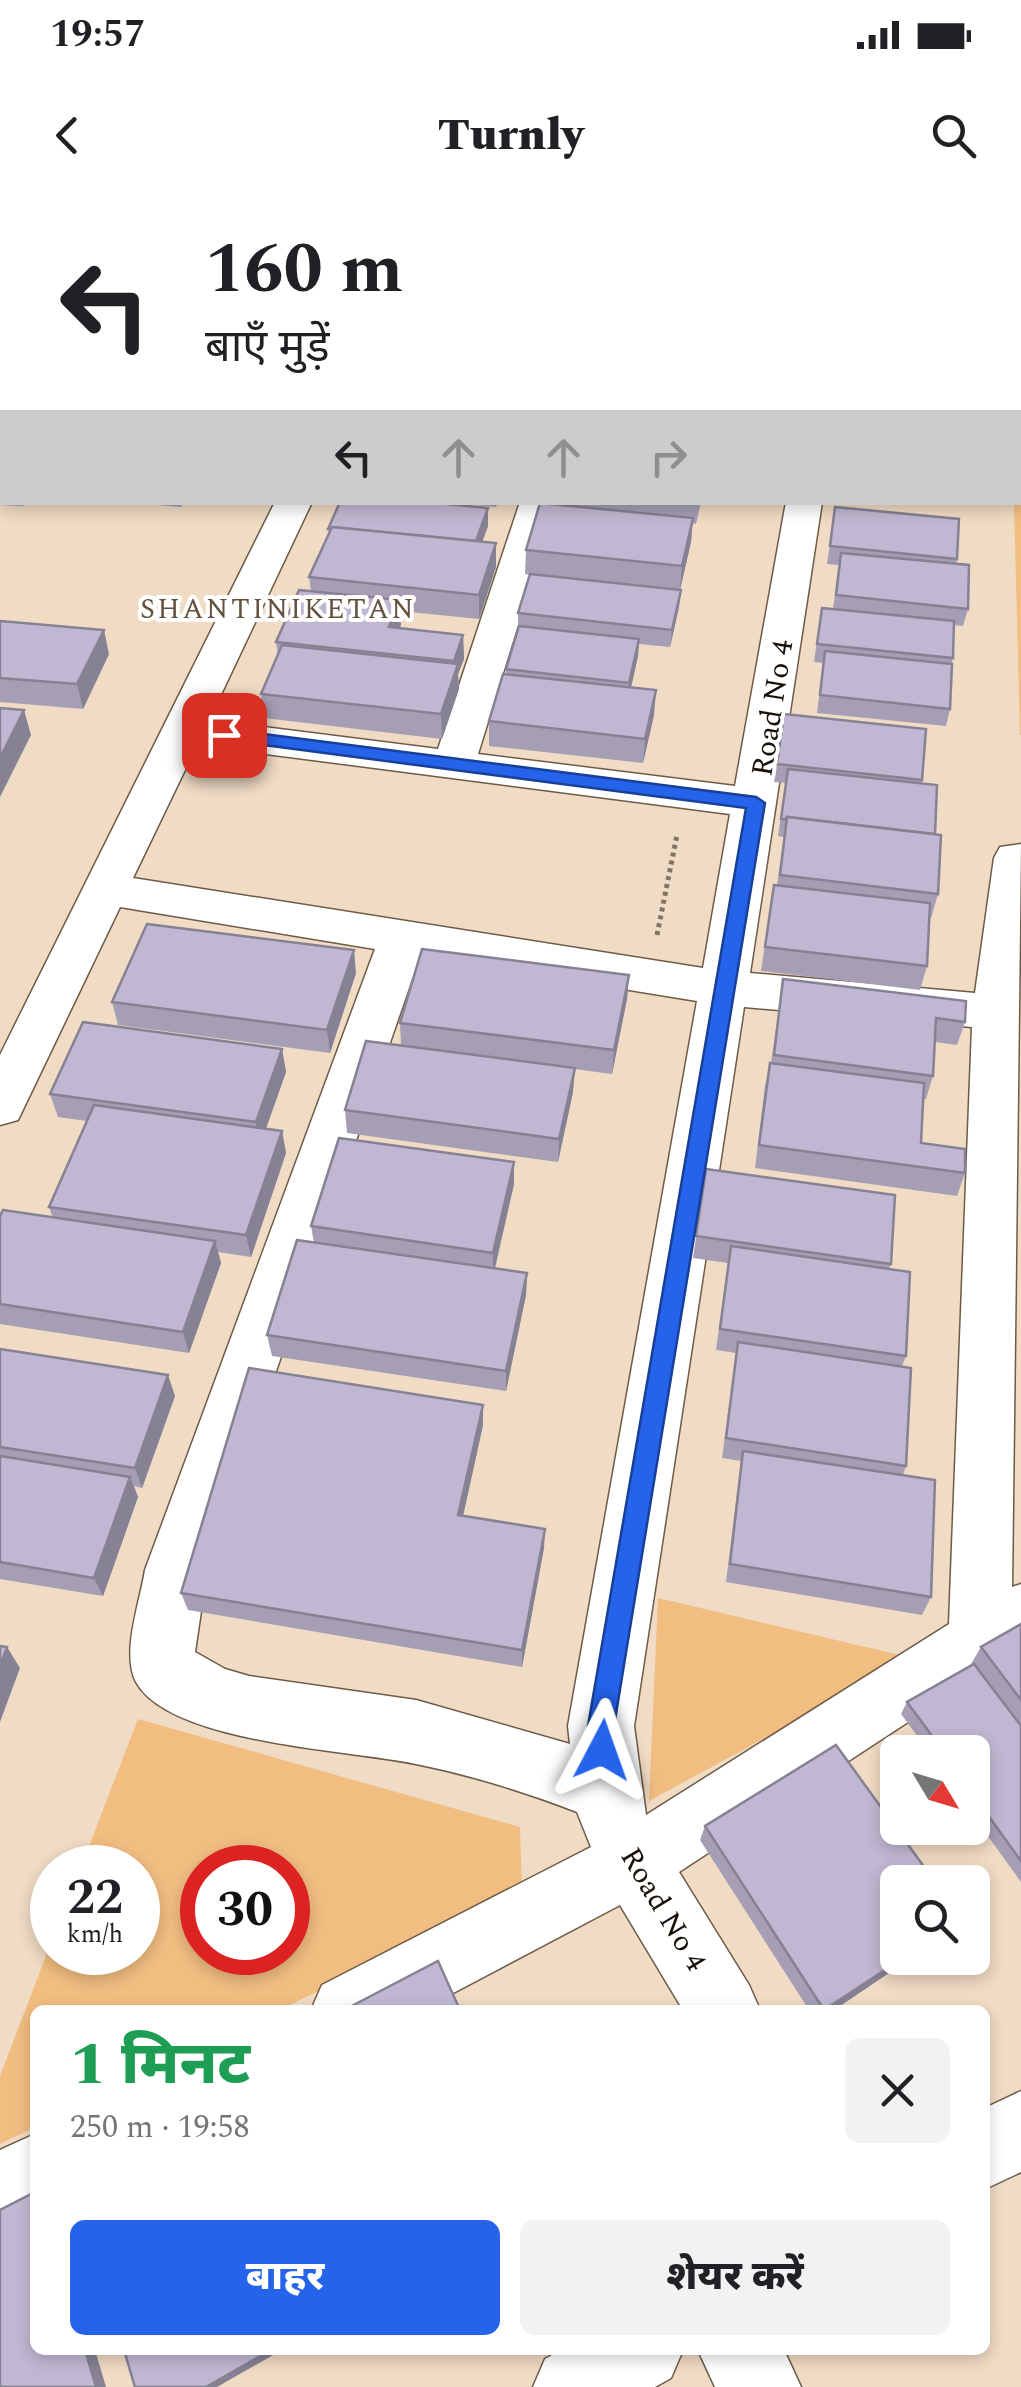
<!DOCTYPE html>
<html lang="hi">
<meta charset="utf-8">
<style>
:root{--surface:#fff;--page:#f2f2f2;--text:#202124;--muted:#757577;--accent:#2563eb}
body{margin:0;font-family:Spectral,"Noto Sans Devanagari",serif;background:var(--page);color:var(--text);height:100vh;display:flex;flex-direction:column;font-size:38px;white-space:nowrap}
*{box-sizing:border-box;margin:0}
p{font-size:32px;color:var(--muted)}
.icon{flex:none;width:55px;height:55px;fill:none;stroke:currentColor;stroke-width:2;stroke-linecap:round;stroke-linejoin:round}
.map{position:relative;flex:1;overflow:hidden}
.panel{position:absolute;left:30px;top:1805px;width:960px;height:350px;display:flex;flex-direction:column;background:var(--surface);border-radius:15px;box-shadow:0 5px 15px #0003}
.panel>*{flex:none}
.hud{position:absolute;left:0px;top:0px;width:1022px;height:305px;box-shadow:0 5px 15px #0003;background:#fff;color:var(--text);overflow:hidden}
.needle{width:65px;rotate:128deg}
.tools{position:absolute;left:880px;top:1535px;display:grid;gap:20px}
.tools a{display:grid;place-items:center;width:110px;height:110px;border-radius:15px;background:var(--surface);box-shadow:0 5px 15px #0003;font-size:50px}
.speed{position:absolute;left:30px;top:1645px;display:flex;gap:20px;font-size:50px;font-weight:700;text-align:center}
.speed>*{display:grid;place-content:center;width:130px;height:130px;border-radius:50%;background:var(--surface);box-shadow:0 5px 15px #0003;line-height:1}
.speed small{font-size:25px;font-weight:400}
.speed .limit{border:15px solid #d22;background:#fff;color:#111}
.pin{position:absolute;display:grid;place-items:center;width:85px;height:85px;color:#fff;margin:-42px;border-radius:20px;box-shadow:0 5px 15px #0006}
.me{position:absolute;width:110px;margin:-55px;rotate:4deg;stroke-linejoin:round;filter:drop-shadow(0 0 8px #0008)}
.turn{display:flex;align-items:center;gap:35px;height:210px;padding:0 40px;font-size:45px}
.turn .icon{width:130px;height:130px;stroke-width:2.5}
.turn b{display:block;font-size:70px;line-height:85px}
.lanes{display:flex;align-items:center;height:95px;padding:0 40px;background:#0003;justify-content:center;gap:50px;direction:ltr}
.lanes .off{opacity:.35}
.round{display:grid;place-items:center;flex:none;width:105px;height:105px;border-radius:15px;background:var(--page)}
.overview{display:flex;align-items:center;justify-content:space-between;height:170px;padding:0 40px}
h1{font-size:60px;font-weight:800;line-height:75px;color:#1e9e55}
.primary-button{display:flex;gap:20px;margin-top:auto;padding:20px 40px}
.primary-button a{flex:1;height:115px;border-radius:15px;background:var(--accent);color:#fff;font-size:40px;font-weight:800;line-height:115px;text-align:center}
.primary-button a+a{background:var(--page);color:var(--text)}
.status{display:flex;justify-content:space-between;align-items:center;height:70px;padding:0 50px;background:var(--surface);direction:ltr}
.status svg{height:28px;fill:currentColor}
header{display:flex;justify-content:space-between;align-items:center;height:130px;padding:0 40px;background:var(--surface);font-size:45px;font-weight:800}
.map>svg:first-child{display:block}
</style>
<div class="status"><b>19:57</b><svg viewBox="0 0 49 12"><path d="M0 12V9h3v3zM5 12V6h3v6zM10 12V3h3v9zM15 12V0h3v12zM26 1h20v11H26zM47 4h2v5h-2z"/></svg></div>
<header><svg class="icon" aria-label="back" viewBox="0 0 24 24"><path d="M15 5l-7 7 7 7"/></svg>Turnly<svg class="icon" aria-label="search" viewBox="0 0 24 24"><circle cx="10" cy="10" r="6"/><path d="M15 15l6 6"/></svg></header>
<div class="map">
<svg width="1021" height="2187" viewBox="0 0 1021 2187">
<rect width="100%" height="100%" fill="#f0dbc4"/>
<g fill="#f1bd81" fill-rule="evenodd">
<path d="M458,0h563v111l-1,-109z"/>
<path d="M1021,162v373h-1l-6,-232 6,-1z"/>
<path d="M658,1398l254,60 -263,143z"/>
<path d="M138,1519l382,108 2,67 -243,116h-244v117l-35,17v-68l52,-136v12h86v-84l-57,-1zM202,1668h86v84h-86z"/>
</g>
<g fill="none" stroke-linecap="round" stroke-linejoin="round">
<defs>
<g id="minor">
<rect x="0" y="78" width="2" height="18"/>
<rect x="1020" y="135" width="1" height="20"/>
<path d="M275,302h37l-103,218 229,29 82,-247h36l-78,252 257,32 51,-284h36l-72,471 225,20 19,-135 6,-11 21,-3 -9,743 9,-3v64l-342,224 70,113 11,25h-77l-63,-105 -199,105h-110l11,-25 269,-138 -14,-35c-52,-20 -106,-37 -161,-48 -63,-14 -246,-20 -280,-82 -15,-29 4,-80 9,-112l230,-621 -255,-42 -102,213 -18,5v-70zM197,545l533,69 -27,154 -570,-90zM420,756l277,45 -129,725 2,18 -154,-44 -167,-24 -24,-7 -30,-17 12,-82zM744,807l228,20 -23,597 -303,191 -12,-89z"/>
<path d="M1021,1891v81l-36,17v-81z"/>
<path d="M35,1934v79l-35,15v-78z"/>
<path d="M561,2150h122l-12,28 -16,9h-122l12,-28z"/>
<path d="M698,2150h86l17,37h-86z"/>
</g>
</defs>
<use href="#minor" stroke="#6d5b47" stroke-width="3"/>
<path stroke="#827465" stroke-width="4" stroke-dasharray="2.5 2.5" stroke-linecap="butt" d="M958,2l13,-2"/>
<path stroke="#827465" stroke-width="5" stroke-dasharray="4 4" stroke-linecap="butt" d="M657,735l20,-100"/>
<use href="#minor" fill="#fff" fill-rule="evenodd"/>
</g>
<g fill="#a59eb5">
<path d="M0,0h181l-2,2h-177v4h-2z"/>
<rect x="0" y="111" width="2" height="104"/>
<path d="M2,253v49h24l-3,4 -23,-1v-48z"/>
<path d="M123,302h60l-2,5z"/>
<path d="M446,302h52l-2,5z"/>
<path d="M549,302h152l-5,22 -4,-1 -1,19 -11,48 -1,17 -9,40 -31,-3 -1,12 -7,32 23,27 -11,48 -154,-17v-25l17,-47v-5l12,-39v-17l12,-38 -5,-1 1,-24z"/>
<path d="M835,307l122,52 -1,5 12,45 -5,17 -9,-1 -4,84 -4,17 -129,-13 6,-50 -9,-1 5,-37 14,-16 6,-44 -12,-1z"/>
<path d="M488,326l-6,16 14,25 -17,52 -79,-8 1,14 -2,3 64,7 1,24 -6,15 1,15 -17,50 -178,-21 -3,-24 17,-39 -2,-13 35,-51 -2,-14 20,-43 -1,-5z"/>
<path d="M0,421l109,33 -26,55 -83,-7z"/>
<path d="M784,514l138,66 -1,4 14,50 3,60 -7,24h-2l-2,48 -7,24 -159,-19 13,-86h3l7,-48 -6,-1 8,-53 -12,-1z"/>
<path d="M356,773l-26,80 -212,-28 -6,-23z"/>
<path d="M629,775l-2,24 -15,75 -38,-5 -1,23 -15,70 -211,-29 -2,-23 56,-65 -1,-22z"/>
<path d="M783,779l182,43 -8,23 -22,-3 -2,34 -7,23h-3l-2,44 44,30 -8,23 -202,-28 10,-82 5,-23h1z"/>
<path d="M282,849l4,23 -20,57 16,2 4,22 -35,104 -33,-5 3,11 -32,90 -189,-29v-108l53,2 -4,-11 38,-86 -29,-4 -8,-23z"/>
<path d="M706,969l185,95 -2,5 17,87 -4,10 4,100 -3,9 28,122 -9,18 -196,-33 15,-121 -19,-3 14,-105 -20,-3 12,-87 -35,-5z"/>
<path d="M514,984l-19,85 32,4 -1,22 -20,96 -234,-35 -5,-21 47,-92 -3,-17z"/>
<path d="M0,1149l175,47 -33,92 -8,-2 4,11 -35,99 -103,-17z"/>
<path d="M483,1225l-20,91 81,32 -22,119 -334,-57 -7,-17z"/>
<path d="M1021,1424v258l-49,-68v-62h-43l-28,-38 6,-12 65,-37 -1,-1 10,-17z"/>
<path d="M705,1626l193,132h13l-77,52h-25l-109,-170z"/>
</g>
<g fill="#868193">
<path d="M162,0h19l-2,2h-18z"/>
<path d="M488,308v18l-13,35v-17z"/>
<path d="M693,318l-2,24 -11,48 2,-24z"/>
<path d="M496,343v24l-17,52v-24z"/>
<path d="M681,390l-2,17 -9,40 2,-17z"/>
<path d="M399,400l2,25 -11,26 -1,-24z"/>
<path d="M104,430l5,24 -26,55 -6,-25z"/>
<path d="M463,435l1,24 -6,15 1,15 -17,50 -1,-25 14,-39 -1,-14z"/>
<path d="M639,439l-1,17 -10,44 1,-17z"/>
<path d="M656,490l-2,25 -11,48 2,-24z"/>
<path d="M24,510l7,25 -31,62v-39z"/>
<path d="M354,750l2,23 -26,80 -3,-23z"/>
<path d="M629,775l-2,24 -15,75 2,-24z"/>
<path d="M282,849l4,23 -26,73 -4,-23z"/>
<path d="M575,868l-2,24 -15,70 1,-23z"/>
<path d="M282,931l4,22 -35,104 -5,-22z"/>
<path d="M514,962v22l-21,91v-22z"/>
<path d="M215,1041l6,22 -32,90 -6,-21z"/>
<path d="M527,1073l-1,22 -20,96v-20z"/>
<path d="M168,1175l7,21 -33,92 -7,-20z"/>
<path d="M483,1205v20l-24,109 -1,-19z"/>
<path d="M130,1277l8,20 -35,99 -9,-18z"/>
<path d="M545,1329l-1,19 -22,119v-17z"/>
<path d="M7,1447l13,21 -20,54v-56z"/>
<path d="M903,1758h8l-77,52h-9z"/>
<path d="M85,2150h10l11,37h-10z"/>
<path d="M271,2150h11l-65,37h-11z"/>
</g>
<g fill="#c0b8d2" stroke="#868193" stroke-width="2.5">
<path d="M70,0h92l-1,2h-93z"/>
<path d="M249,0h118l-1,2h-119z"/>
<rect x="0" y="111" width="2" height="34"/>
<rect x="0" y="150" width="2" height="42"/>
<path d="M2,253v28h-2v-24z"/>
<path d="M340,302h88l60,6 -12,33 -144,-14 -1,2h-3z"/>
<path d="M540,303l153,15 -11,48 -156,-16z"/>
<path d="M835,307l124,12 -2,40 -127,-13z"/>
<path d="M332,327l164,16 -17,52 -170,-18z"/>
<path d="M841,353l128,12 -1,44 -132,-14z"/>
<path d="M530,374l151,16 -9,40 -154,-17z"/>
<path d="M299,390l100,10 -10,27 74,8 -9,26 -178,-19z"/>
<path d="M822,408l132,13 -1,37 -136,-14z"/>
<path d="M0,421l104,9 -27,54 -77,-6z"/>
<path d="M519,426l120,13 -10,44 -123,-14z"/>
<path d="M282,445l176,19 -17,50 -180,-20z"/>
<path d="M825,451l127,13 -2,45 -130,-14z"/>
<path d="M503,474l153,16 -11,49 -156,-18z"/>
<path d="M0,508l24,2 -24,48z"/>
<path d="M784,514l142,15 -4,51 -145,-16z"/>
<path d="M788,569l149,16 -2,49 -148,-17v2h-6z"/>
<path d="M787,617l154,18 -3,59 -158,-19z"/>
<path d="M774,685l156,18 -3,63 -162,-19z"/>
<path d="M147,724l207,26 -27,80 -215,-28z"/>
<path d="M422,749l207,26 -15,75 -214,-27z"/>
<path d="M783,779l183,22 -1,21 -29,-4 -3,58 -159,-21z"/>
<path d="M83,822l199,27 -26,73 -206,-28z"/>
<path d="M366,841l209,27 -16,71 -214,-29z"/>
<path d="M770,863l154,20 -3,60 44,6v24l-206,-28z"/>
<path d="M94,905l188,26 -36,104 -197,-28z"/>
<path d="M339,938l175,24 -21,91 -182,-27z"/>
<path d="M706,969l189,26 -4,69 -195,-28z"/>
<path d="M3,1010l212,31 -32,91 -183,-28v-88z"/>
<path d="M297,1040l230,33 -21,98 -239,-36z"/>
<path d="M731,1046l179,26 -4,84 -186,-27z"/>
<path d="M738,1142l173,26 -5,98 -180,-28z"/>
<path d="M0,1149l168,26 -33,93 -135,-21z"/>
<path d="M249,1168l234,37 -25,110 87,14 -23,121 -341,-57z"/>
<path d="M743,1251l192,29 -4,117 -201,-33z"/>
<path d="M0,1256l130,21 -36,101 -94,-16z"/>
<path d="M1021,1424v76l-40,-53z"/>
<path d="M0,1446l7,1 -7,19z"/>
<path d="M974,1464l47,62v135l-49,-68v-41h-28l-37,-50z"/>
<path d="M836,1545l99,137h-37v76h5l-79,52 -119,-184z"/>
<path d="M438,1761l22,49h-116z"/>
<path d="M35,1992v158h50l11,37h-96v-177z"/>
<path d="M124,2150h147l-65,37h-71z"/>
</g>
<path fill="#2563eb" stroke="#184099" stroke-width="2.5" d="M224,529l532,68 9,6 -151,923 -2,33 -10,4 -9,-4 -5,-33 158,-918 -529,-69 -2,-4z"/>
<g text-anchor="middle" stroke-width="8" stroke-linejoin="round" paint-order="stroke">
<g font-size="28" letter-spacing="2.5" fill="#63513e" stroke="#fff">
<text x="278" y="418">SHANTINIKETAN</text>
</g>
<g font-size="30" fill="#181109" stroke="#fff">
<text transform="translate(772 508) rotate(-81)" y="10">Road No 4</text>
<text transform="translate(664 1709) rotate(59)" y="10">Road No 4</text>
</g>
</g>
</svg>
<div class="tools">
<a><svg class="needle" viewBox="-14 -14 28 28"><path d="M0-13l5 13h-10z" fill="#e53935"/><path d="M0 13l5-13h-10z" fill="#757577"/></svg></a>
<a><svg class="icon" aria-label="search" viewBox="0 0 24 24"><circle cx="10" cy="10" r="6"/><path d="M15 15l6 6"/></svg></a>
</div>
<div class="speed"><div>22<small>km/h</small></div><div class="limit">30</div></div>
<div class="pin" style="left:224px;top:535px;background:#d93025"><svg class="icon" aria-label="arrive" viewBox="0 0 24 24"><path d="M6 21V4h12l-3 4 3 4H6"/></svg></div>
<svg class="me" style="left:602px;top:1550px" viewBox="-20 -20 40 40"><path d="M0-17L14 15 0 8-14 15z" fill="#2563eb" stroke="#fff" stroke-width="4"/></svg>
<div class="hud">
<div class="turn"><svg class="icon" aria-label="left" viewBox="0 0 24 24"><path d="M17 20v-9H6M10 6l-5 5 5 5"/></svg><div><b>160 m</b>बाएँ मुड़ें</div></div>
<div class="lanes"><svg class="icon" aria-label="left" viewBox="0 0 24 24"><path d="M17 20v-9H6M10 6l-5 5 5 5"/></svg><svg class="icon off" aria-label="ahead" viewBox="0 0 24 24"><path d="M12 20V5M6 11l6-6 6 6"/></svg><svg class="icon off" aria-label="ahead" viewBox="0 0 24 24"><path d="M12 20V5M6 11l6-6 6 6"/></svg><svg class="icon off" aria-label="right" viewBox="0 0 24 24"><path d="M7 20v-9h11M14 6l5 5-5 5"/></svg></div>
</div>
<section class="panel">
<div class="overview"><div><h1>1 मिनट</h1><p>250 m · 19:58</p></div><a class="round"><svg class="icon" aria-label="close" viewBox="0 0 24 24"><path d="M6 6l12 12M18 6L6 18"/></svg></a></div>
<div class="primary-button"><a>बाहर</a><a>शेयर करें</a></div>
</section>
</div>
